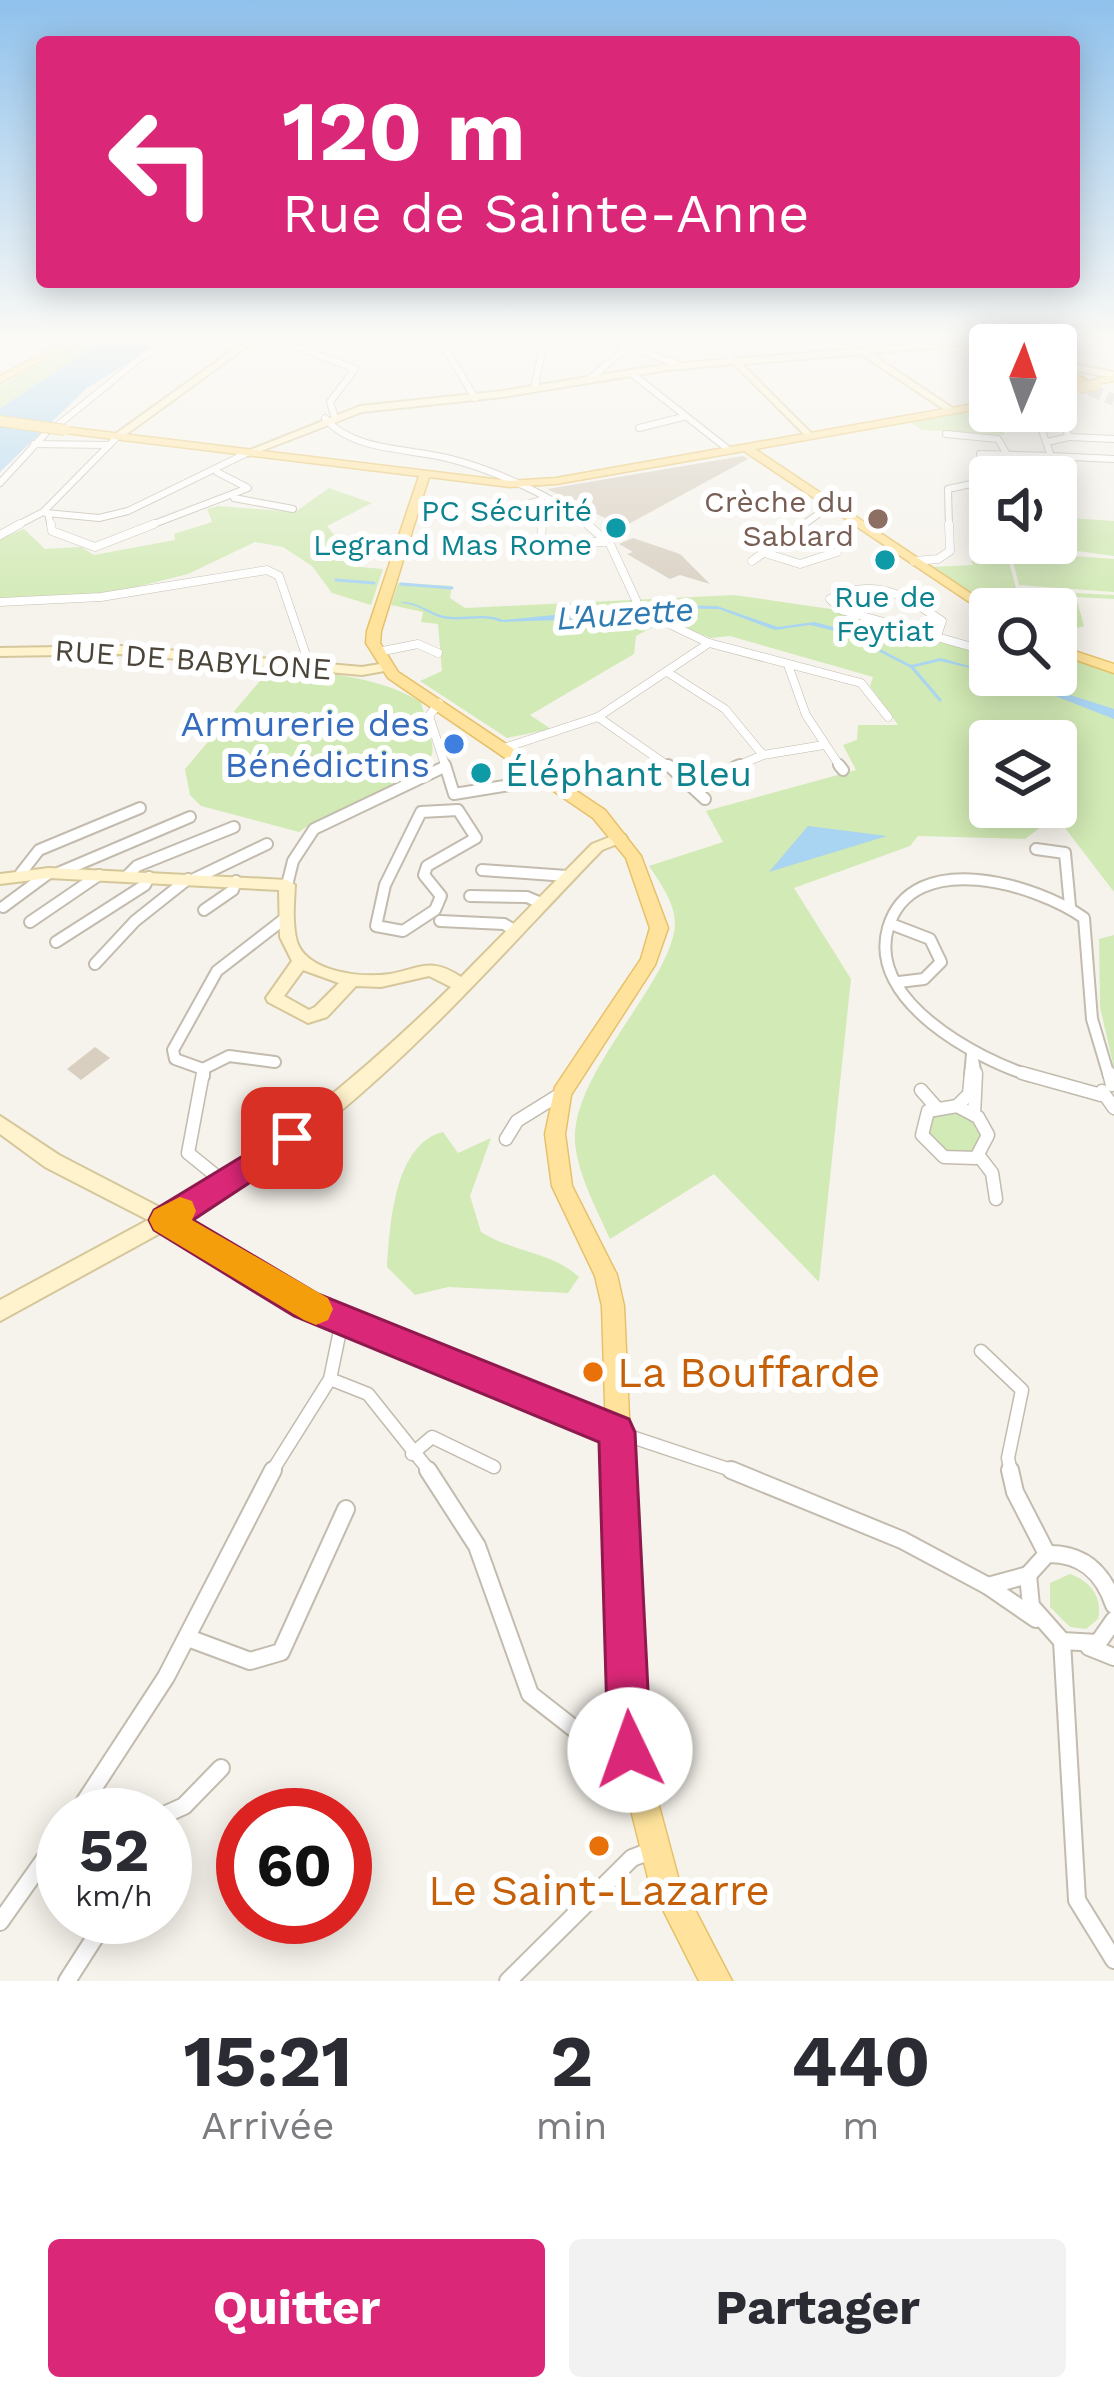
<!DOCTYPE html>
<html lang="fr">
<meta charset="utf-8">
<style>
:root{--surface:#fff;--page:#f2f2f3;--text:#2b2b33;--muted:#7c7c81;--accent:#db2777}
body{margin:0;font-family:"Work Sans",sans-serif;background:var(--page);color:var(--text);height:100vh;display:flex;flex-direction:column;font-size:45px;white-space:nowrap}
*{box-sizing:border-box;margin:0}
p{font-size:39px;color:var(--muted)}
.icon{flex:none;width:66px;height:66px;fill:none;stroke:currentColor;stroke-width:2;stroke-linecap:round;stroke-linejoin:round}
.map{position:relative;height:1981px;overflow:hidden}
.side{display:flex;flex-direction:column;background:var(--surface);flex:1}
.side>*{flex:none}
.banner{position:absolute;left:36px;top:36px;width:1044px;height:252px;border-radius:12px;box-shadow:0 6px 30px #0003;background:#db2777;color:#fff;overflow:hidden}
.needle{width:78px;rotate:2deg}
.controls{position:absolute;left:969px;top:324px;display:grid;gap:24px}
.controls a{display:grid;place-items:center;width:108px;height:108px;border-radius:12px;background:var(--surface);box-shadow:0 6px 30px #0003;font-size:60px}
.speed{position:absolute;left:36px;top:1788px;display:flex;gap:24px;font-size:60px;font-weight:700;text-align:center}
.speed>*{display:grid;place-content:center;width:156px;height:156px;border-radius:50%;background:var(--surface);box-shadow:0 6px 30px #0003;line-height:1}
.speed small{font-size:30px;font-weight:400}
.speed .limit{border:18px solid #d22;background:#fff;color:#111}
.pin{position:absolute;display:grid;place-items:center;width:102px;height:102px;color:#fff;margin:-51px;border-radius:24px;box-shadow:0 6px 18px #0006}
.me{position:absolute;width:132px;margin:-66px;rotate:357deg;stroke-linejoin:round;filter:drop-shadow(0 0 9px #0008)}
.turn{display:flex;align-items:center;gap:42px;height:252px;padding:0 48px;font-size:54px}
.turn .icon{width:156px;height:156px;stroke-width:2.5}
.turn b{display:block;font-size:84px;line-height:102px}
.eta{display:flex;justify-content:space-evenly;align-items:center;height:204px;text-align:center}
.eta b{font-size:72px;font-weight:700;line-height:84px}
.button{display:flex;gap:24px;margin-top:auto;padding:24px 48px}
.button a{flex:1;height:138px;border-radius:12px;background:var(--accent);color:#fff;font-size:48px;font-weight:700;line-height:138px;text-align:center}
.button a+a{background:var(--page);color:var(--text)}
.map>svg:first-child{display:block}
</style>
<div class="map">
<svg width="1114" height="1981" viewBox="0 0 1114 1981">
<rect width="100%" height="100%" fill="#f6f3ec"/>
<g fill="#d2eab5" fill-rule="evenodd">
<path d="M85,339h20l-105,69v-22z"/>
<path d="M990,407l11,4 3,24 -82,-5 -15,-10z"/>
<path d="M329,488l43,15 -45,23 33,41 23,2 -12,36 -39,-12 -20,-27 -29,-19 -28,-5 -67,32 -96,24 -92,3v-62l24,-10 21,20 36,-2 13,8 81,-15 -1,-6 38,-12 -5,-13 11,-3 77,6z"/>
<path d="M1056,517l58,4v35l-73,-10 15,-3z"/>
<path d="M1038,548l8,6 68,5v33l-95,-7 -9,-35z"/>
<path d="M1006,551l10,37 -5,1 32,20h-49l-63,-42 42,-2 -2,-4z"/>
<path d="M398,583l54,3 -2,12 15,10 269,-13 97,14 159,47v19h66v-21l58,19v219l-49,-64 -24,-1 -16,12 -107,-3 -8,10 -116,42 57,91 -32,303 -105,-108 -104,65c-14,-32 -41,-79 -34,-115 11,-66 95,-145 99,-199 1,-20 -15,-43 -26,-59l74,-24 -17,-31 150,-41 -13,-25 14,-5 1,-15h40l-28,-39 3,-9 -143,-41 -19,2 -45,-18 -30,16 -2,18 -104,61 21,14 -44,9 -87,-57 22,-10 -4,-47 -17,-2 2,-10 -32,-7zM977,723l13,19 66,-1v64l25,2h-91v-59z"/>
<path d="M1018,590l96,5v4l-38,-2 8,29 -28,8v-14l14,-4z"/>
<path d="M271,668c52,5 105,7 150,34 3,14 16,43 10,55 -15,28 -102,52 -132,75l-98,-26 -11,-11 -5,-26z"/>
<path d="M1114,935v133l-14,-61 -1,-68z"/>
<path d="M955,1111l16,8 10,12 -5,19 -15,5 -18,-5 -15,-19 4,-14z"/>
<path d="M443,1132l15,21 33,-15 -21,58 11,36c31,20 71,20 98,45l-11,16 -120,-6 -33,8 -28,-28c3,-42 7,-123 56,-135z"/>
<path d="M1070,1574c20,7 33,23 28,45l-12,10 -16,-2 -20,-20v-24z"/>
</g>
<g fill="#a9d4f2">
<path d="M105,339h63l-81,49 -87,84v-64z"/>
<path d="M401,603v-1c17,0 25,8 39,13 21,6 42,-4 63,5l156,-15 58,1 61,21 36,-5 27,7 70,36 30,-7 45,13 26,17 27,-3 75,24v10l-69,-27 -37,-1 -38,-23 -30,-7 -29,7 -68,-35 -33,-8 -35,5 -56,-21 -59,-1 -73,11 -86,3c-20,-9 -40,2 -62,-5 -14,-5 -21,-13 -38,-14z"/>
<path d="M808,826l79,10 -118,36z"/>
</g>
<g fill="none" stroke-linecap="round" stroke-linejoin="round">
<g stroke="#a9d4f2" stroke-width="3">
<path d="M336,580l38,3"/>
<path d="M401,584l51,4"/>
<path d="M911,666l29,34"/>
</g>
</g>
<g fill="#d8cfc1">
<path d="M743,456l5,3 -125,68 -76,-38z"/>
<path d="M633,538l47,16 30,30 -30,-9 -10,4 -43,-25 6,-2 -14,-8z"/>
<path d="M95,1047l15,11 -29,22 -14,-11z"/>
</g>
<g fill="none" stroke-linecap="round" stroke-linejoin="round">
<path stroke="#d4d0c8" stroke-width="12" stroke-dasharray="12 6" stroke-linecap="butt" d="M1074,382l40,18"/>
<defs>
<g id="street-far4">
<path d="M277,339l78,30 -25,33 4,13"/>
<path d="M440,339l35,59"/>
<path d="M542,339l85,7 55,20"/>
<path d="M704,339l11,2 22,22"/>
<path d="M256,352l17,-13"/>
<path d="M631,373l98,77"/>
<path d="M589,380l47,-41"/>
<path d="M534,389l11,-50"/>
<path d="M325,418c27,33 82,30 122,40 45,11 109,39 144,69"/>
<path d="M58,425l86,-70 34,-16"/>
<path d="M639,428l44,-11"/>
<path d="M946,434l52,5 8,14"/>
<path d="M1069,437l45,2"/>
<path d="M1047,442l22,-5 -13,-32"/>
<path d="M34,444l75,1"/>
<path d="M1051,456l63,3"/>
<path d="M0,483l45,-49"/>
<path d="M234,498l59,11"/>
<path d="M503,511l38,-11"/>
<path d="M46,513l53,5 29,-7 117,-57"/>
<path d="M48,513l3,14"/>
<path d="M14,527l29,-15 74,-75"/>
<path d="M146,527l102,-39 -31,-16"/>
<path d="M800,527l30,-21"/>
<path d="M949,527l-1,-38 37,-8 -5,-27 71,2 -16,-45"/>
</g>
<g id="street-far3">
<path d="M51,524l1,7 43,16 59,-23"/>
<path d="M587,524l23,20 26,56"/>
<path d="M542,526l-1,14 6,2h57"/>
<path d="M0,535l20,-11"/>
<path d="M762,552l38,12 37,-12"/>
<path d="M752,561l52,-37"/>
<path d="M914,561l24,-2 12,-8 -1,-27"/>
<path d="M0,602l101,-5 166,-27 12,6 27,79 -3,10"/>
<path d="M667,623l42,20 152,40 27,34"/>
<path d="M937,636l5,-15c-38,-26 -68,-45 -112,-22l11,11 149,42"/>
<path d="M378,652l40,-8 20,9"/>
<path d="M788,665l18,50 35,53"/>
<path d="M667,672l58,37 38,46"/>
<path d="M439,703l-10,13 17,52"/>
<path d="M598,717l73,51"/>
<path d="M504,748l94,-31 111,-74"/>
<path d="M735,767l28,-12 61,-10"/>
</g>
<g id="street-far2">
<path d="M445,765l9,29 93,-15"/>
<path d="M668,765l37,34"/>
<path d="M839,765l4,5"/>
<path d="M735,767l5,-2"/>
<path d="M458,810l18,28 -49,28 -3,9 17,21 -6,14 -32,21 -27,-5 9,-41 36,-73z"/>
<path d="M1036,849l29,4 5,53"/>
<path d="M482,870l85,6"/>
<path d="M21,873l18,-23 101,-42"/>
<path d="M58,873l132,-56"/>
<path d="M127,876l10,-10 97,-39"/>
<path d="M194,879l73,-35"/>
<path d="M287,885l6,-24 21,-32 130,-62"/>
<path d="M470,896l57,1 14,6"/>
<path d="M3,907l46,-34"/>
<path d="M204,910l29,-20 3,-9"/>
<path d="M440,921l64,3 10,6"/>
<path d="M30,922l69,-47"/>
<path d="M891,924l39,15 11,23 -17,17 -25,3"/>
<path d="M56,942l89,-57 4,-8"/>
<path d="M95,964l40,-43 53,-42"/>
<path d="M972,1054l4,22"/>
<path d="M203,1069l-28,-10 -2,-9 44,-79 71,-55"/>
<path d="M203,1069l1,7"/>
<path d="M203,1069l26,-13 46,6"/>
<path d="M970,1076l2,-22"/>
<path d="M1031,1076c-54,-17 -164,-75 -143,-148 24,-82 150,-43 196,-10l8,101 17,57"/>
</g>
<g id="street-far1">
<path d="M203,1073l-15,80 37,30"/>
<path d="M1022,1073l79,22"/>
<path d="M1109,1073l3,12"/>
<path d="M921,1090l15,17"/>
<path d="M1102,1091l12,17"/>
<path d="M957,1106l21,11 10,18 -12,23 -32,-1 -22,-22 6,-24z"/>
<path d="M957,1106l12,-12 2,-21"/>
<path d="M974,1115l2,-42"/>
<path d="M506,1139l11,-18 45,-28"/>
<path d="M979,1156l13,17 4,26"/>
<path d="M981,1351l41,39 -14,68 3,15"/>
<path d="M330,1379l38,15 63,79"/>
<path d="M620,1433l120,40"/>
<path d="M412,1454l20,-17 62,30"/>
<path d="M271,1473l59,-94 12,-58"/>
</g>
<g id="street">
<path d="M428,1470l49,76 53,148 46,36 53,20"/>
<path d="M731,1470l171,70 86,46"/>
<path d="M1010,1470l5,22 32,62"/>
<path d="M1028,1575l-40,11 48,33"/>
<path d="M1114,1605c-11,-33 -32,-52 -67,-51l-19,21 3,31 31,35 36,2 16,-23"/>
<path d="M188,1638l62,23 31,-9 65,-143"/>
<path d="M1062,1641l15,259 37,60"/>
<path d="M1089,1647l25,10"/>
<path d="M88,1798l22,17"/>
<path d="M76,1815l90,-138 107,-207"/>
<path d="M164,1815l20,-9 37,-38"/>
<path d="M0,1922l63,-89"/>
<path d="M67,1981l41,-64"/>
<path d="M508,1981l124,-123 21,-8"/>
</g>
<g id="secondary">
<path d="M248,339h9l-137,100h-6v-4z"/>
<path d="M948,339l42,10v6l-31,-9 -89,7 81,54 2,2 -5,3 -87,-58 -119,10 69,69v4l-3,1 -74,-74 -66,6 -166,27 -140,15 -114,44 -8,-2 120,-48 142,-15 166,-27 280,-22z"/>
<path d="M999,339h10l9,6h-10z"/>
<path d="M1056,361l58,11v6l-58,-11z"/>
<path d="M1056,378l26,8 1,2 -4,3 -23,-7z"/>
<path d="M121,646l241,21 24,-4 6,4 -2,3 -28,5 -241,-21 -121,2v-8z"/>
<path d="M620,833l5,2 2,3 -2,3 -23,9c-91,94 -178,195 -281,277 -43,34 -90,64 -137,92l129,79 312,126 3,8 -3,8 -8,3 -318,-131 -133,-82 -166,91v-21l148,-80 -103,-53 -45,-33v-18l59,39 106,55c110,-64 196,-135 286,-223l-22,-11 -48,11 -25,-1 -29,31 -19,6 -40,-21 -2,-4 26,-37 -12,-24 -1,-47 -230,-12 -49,6v-10l49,-6 238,12 8,5c-1,18 -3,39 2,57 11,31 65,36 93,32 31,-6 41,-17 71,3l131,-133zM303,970l36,13 -24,24 -6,3 -25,-14z"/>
</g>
<g id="primary">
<path d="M70,339h11l-81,44v-7z"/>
<path d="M1114,375v6l-25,4 -5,-3z"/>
<path d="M1079,385l5,3 -2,2 -26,5v-6z"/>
<path d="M990,401v6l-235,42 239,160h-4v7l-246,-165 -188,33 -46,3 -81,-10 -48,154 -1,12 18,29 207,138 36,46 27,72 -13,37 -84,130 -6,39 7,52 45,89 7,31 20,444 34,127 54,104h-33l-50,-99 -33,-132 -14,-444 -7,-30 -43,-90 -7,-52 10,-47 86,-128 9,-31 -24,-70 -33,-40 -205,-140 -22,-35 1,-12 52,-155 -354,-43 -5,-3 5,-3 445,54 46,-3z"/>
<path d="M1056,645l58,19v9l-58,-20z"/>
</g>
<g id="highway">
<path d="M921,339l-10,4 -5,-3 1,-1z"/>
<path d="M941,339h14l1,2 -5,3z"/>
<path d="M975,339h13l10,6 -9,2z"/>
<path d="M1056,367l29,12 2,2 -6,3 -25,-10z"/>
</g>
</defs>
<use href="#street-far4" stroke="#c2bbae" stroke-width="8"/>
<use href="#street-far3" stroke="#c2bbae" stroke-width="9"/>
<use href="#street-far2" stroke="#c2bbae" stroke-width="14"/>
<use href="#street-far1" stroke="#c2bbae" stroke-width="15"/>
<use href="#street" stroke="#c2bbae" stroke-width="20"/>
<use href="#secondary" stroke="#d6c79b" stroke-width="4"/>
<use href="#primary" stroke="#e6c16a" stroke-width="3"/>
<use href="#highway" stroke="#e0a43c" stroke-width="3"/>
<use href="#street-far4" stroke="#fff" stroke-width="6"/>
<use href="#street-far3" stroke="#fff" stroke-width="8"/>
<use href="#street-far2" stroke="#fff" stroke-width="10"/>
<use href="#street-far1" stroke="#fff" stroke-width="12"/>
<use href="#street" stroke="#fff" stroke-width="16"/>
<use href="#secondary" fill="#fff3cd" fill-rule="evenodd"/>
<use href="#primary" fill="#ffe39c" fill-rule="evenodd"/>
<use href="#highway" fill="#ffcf6e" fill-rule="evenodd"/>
<defs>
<path id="secondary-bridge" d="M976,340l6,-1"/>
<g id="primary-bridge">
<path d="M1079,388l17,-3"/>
<path d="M0,421l65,9"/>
</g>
</defs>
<use href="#secondary-bridge" stroke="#d6c79b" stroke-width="10" stroke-linecap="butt"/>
<use href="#primary-bridge" stroke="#e6c16a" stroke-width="12" stroke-linecap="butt"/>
<use href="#secondary-bridge" stroke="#fff3cd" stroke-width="9"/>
<use href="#primary-bridge" stroke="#ffe39c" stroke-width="10"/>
</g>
<linearGradient id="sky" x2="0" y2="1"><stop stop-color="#8fc1ec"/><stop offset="0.55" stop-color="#fbfaf6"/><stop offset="1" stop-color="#fbfaf6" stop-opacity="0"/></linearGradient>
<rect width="1114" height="616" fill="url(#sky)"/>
<path fill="#db2777" stroke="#8e194d" stroke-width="3" d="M292,1126l10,3 5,9 -5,10 -109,72 125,74 311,125 6,13 16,318 -6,15 -15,7 -16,-7 -6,-15 -9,-308 -305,-126 -140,-86 -5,-10 5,-10z"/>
<path fill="#f59e0b" d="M180,1197l12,4 4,10 -4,9 136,78 5,11 -5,11 -12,5 -12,-5 -150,-90 -5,-10 5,-10z"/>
<circle fill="#8d6e63" stroke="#fff" stroke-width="4.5" cx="878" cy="519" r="12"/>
<g fill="#0f9aa8" stroke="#fff" stroke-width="4.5">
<circle cx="616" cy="528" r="12"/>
<circle cx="885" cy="560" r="12"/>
<circle cx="481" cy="773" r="12"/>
</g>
<circle fill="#3f7fe0" stroke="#fff" stroke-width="4.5" cx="454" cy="744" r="12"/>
<g fill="#e8710a" stroke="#fff" stroke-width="4.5">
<circle cx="593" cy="1372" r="12"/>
<circle cx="599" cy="1846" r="12"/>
</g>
<g text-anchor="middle" stroke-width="12" stroke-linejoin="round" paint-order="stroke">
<g font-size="30" fill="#785e54" stroke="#fff" text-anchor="end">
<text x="854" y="512">Crèche du<tspan x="854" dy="34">Sablard</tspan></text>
</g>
<g font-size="30" fill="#0d838f" stroke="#fff" text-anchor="end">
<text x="592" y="521">PC Sécurité<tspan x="592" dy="34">Legrand Mas Rome</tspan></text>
<text x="885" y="607" text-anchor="middle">Rue de<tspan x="885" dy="34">Feytiat</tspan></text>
</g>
<g font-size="30" fill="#4b4439" stroke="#fff">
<text transform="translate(193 660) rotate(4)" y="10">RUE DE BABYLONE</text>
</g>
<g font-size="33" font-style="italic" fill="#2e7ab2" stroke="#fff">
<text transform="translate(625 613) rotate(-4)" y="12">L'Auzette</text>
</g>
<g font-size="36" fill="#366cbe" stroke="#fff" text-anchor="end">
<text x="430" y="736">Armurerie des<tspan x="430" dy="41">Bénédictins</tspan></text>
</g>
<g font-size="36" fill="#0d838f" stroke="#fff" text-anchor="start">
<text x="505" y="786">Éléphant Bleu</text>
</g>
<g font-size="42" fill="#c56008" stroke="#fff" text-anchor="start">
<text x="617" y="1387">La Bouffarde</text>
<text x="599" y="1905" text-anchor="middle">Le Saint-Lazarre</text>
</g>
</g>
</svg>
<div class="controls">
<a><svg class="needle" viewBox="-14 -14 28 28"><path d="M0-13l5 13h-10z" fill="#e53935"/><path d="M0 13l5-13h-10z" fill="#7c7c81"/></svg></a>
<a><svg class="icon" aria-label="sound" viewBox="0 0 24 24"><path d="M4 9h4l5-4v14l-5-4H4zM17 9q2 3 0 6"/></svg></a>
<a><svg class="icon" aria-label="search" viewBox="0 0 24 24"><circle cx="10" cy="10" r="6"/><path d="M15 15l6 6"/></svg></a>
<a><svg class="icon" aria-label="layers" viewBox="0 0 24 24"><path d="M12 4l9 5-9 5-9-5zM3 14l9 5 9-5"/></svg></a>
</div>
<div class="speed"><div>52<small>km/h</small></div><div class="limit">60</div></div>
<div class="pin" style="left:292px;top:1138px;background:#d93025"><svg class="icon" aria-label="arrive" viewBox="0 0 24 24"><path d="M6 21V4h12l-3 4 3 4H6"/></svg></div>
<svg class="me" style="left:630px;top:1750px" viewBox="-20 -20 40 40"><circle r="19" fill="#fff"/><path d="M0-13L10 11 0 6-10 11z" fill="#db2777"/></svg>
<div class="banner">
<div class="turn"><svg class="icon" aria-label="left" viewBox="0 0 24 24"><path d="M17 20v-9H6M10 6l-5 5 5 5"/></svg><div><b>120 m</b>Rue de Sainte-Anne</div></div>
</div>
</div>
<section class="side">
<div class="eta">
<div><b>15:21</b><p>Arrivée</p></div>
<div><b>2</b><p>min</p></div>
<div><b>440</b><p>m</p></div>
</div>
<div class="button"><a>Quitter</a><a>Partager</a></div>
</section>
